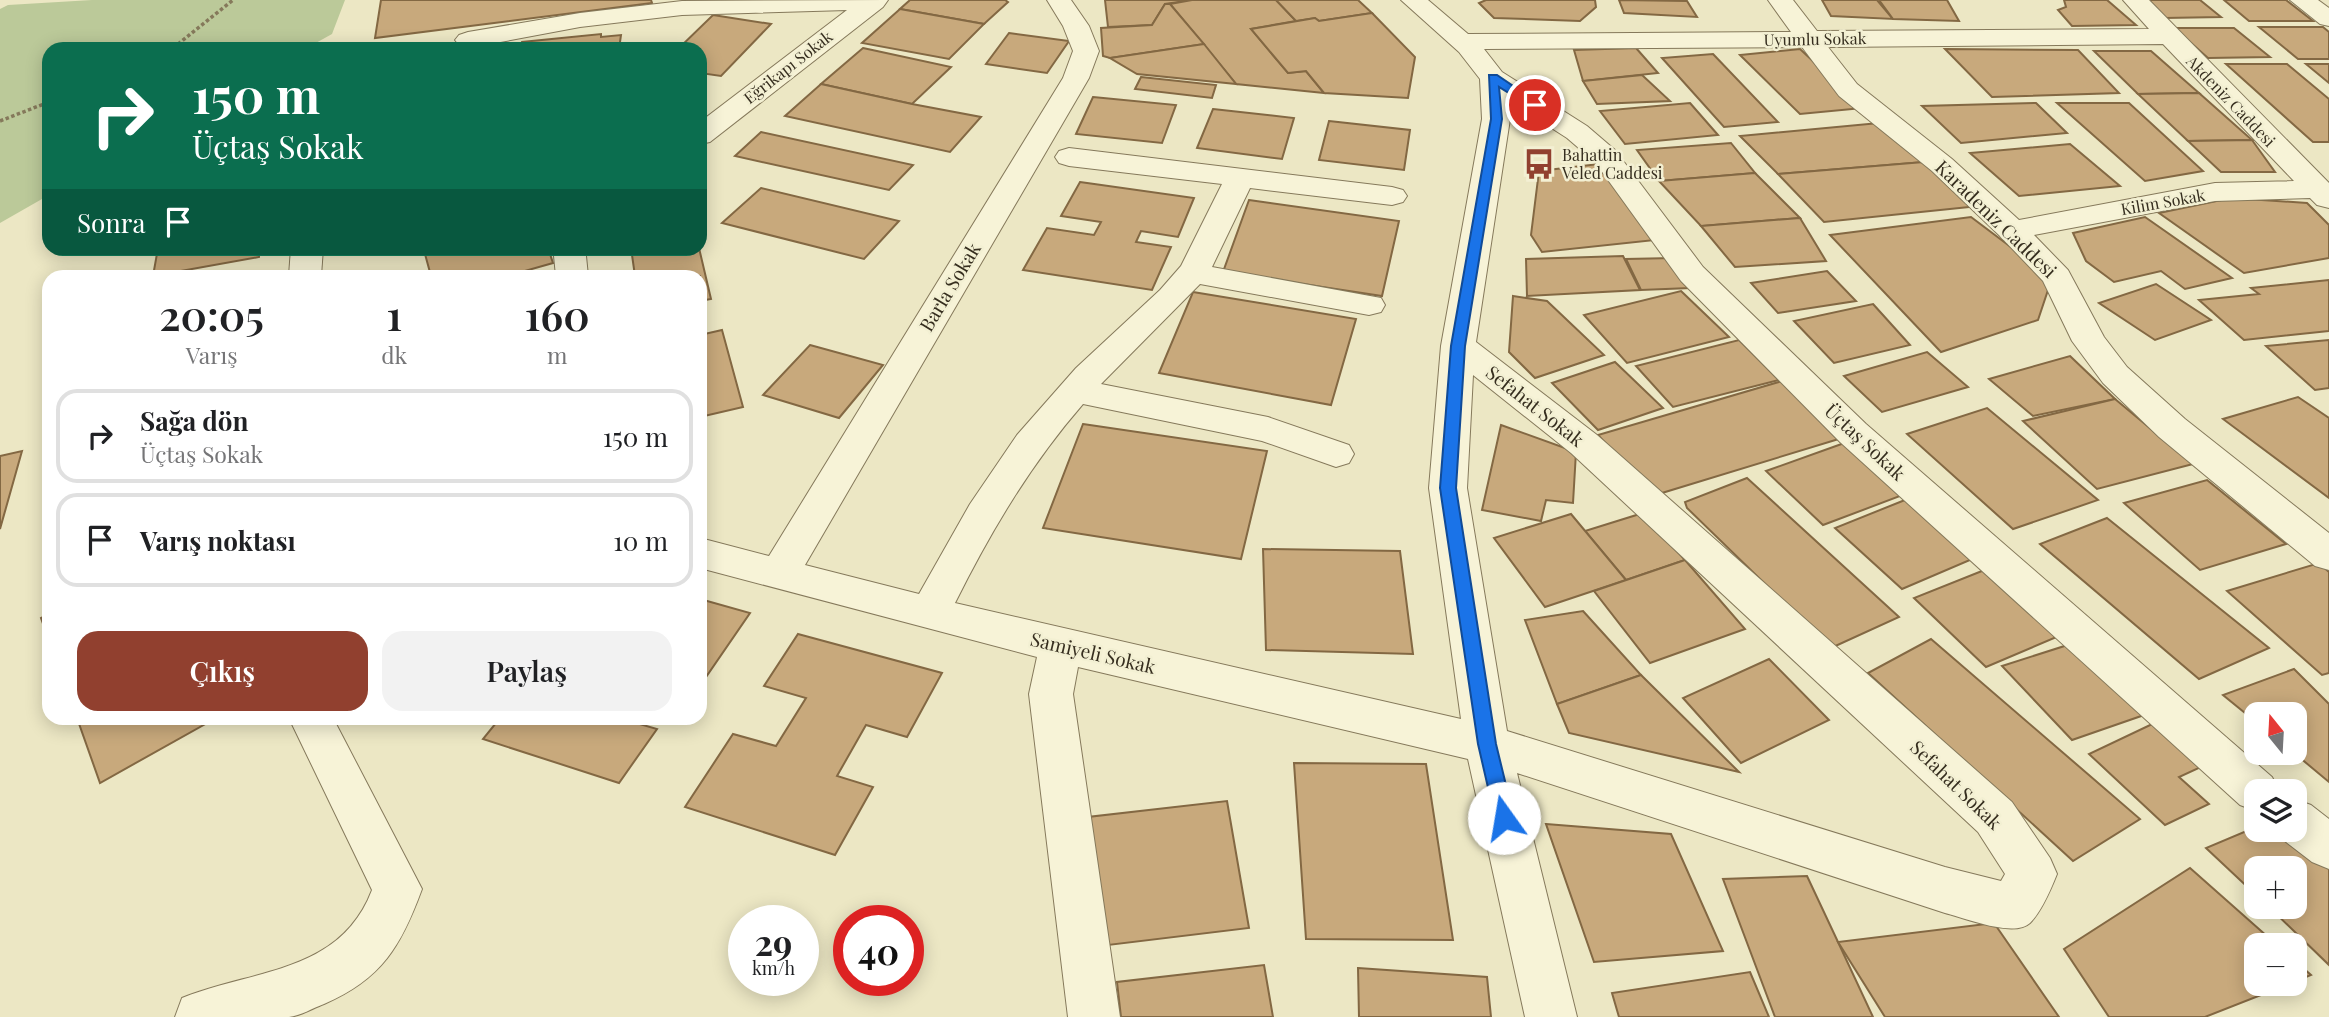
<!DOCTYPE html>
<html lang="tr">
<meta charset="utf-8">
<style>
:root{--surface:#fff;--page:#f2f2f2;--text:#202124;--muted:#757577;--line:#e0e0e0;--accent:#91402f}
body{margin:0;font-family:"Playfair Display",serif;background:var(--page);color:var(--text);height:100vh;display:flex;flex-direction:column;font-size:26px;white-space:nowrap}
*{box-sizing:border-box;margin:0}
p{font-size:23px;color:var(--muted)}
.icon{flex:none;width:38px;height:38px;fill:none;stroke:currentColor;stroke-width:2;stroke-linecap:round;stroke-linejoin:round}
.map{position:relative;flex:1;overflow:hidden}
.drawer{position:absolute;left:42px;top:270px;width:665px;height:455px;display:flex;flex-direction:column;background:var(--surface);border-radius:21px;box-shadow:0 4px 18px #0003}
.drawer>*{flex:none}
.banner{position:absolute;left:42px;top:42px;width:665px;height:214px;border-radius:21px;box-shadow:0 4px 18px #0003;background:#0b6e4f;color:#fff;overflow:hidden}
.needle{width:46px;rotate:342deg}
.tools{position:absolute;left:2244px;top:702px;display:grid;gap:14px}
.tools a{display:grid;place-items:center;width:63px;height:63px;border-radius:14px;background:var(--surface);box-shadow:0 4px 18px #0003;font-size:35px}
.speed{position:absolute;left:728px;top:905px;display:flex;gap:14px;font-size:35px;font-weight:700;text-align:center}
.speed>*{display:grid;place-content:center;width:91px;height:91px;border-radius:50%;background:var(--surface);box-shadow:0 4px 18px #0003;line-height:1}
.speed small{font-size:18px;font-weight:400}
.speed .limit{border:10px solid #d22;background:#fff;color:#111}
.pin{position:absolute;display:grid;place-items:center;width:60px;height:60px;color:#fff;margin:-30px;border:4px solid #fff;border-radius:50%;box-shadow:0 2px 7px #0007}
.me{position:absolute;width:77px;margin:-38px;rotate:347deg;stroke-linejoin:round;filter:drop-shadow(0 0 5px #0008)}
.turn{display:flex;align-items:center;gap:24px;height:147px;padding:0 35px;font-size:32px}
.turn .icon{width:91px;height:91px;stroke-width:2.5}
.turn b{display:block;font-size:49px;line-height:60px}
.then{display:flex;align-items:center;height:66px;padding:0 35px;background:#0003;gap:14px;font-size:26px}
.eta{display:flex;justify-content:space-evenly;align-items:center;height:119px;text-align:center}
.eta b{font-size:42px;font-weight:600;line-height:49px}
.primary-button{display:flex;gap:14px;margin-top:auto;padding:14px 35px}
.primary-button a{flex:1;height:80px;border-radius:21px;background:var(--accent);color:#fff;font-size:28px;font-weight:600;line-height:80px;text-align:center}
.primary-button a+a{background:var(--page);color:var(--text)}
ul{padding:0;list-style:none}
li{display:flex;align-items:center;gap:21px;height:94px;margin:0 14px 10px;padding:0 21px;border:4px solid var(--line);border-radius:21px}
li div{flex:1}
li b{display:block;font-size:26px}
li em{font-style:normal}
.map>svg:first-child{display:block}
</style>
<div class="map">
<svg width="2329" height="1017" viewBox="0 0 2329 1017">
<rect width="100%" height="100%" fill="#ece7c4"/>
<path fill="#bbc999" d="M92,0h253l-13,34 -27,15h-256v146l-49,28v-214l8,-4z"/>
<g fill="#c8a97c" stroke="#836843" stroke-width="2">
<path d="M381,0h270l1,3 -277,35z"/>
<path d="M910,0h95l3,2 -24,22 -84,-15z"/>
<path d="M1105,0h88l-28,4 -13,21 -44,2z"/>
<path d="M1192,0h84l20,21 -45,8 37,44 18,-2 18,22 -88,-9 -66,-80z"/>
<path d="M1276,0h82l14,13 -53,8 -4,-3 -19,3z"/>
<path d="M1486,0h109l1,7 -16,14 -86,-3 -15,-15z"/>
<path d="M1619,0l68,1 10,16 -73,-4z"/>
<path d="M1822,0h55l16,19 -62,-3z"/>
<path d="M1879,0h68l12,21 -66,-2z"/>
<path d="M2064,0h43l29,25 -64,1 -14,-16 8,-3z"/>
<path d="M2144,0h56l21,17 -57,1z"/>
<path d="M2224,0h62l27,21h-64z"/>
<path d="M1165,4h5l34,40 -94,14 -7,-2 -2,-28 51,-3z"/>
<path d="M900,9l84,15 -35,35 -87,-16z"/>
<path d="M1372,13l43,44 -7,41 -84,-5 -18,-22 -18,2 -37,-44 64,-11 4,3z"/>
<path d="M713,15l58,9 -50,52 -21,-3v-24h-22z"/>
<path d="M2259,27h64l6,5v27h-31z"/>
<path d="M2174,28h60l36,29 -62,1z"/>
<path d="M1009,33l60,8 -22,32 -61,-9z"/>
<path d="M601,34v3l20,-2 -2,14h-120l1,-2 21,-3 1,-2z"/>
<path d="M1204,44l32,40 -99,-10 -27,-16z"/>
<path d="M863,48l88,19 -39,37 -91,-20z"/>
<path d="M1636,48l22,25 -75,8 -9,-31z"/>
<path d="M1800,49l63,59 -63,6 -60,-59z"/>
<path d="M1945,49l133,1 41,43 -127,4z"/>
<path d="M2094,51h57l48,42 -61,1z"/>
<path d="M1713,54l65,68 -54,5 -62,-69z"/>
<path d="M2226,64h61l42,35v43h-16z"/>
<path d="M2306,64h23v19z"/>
<path d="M1642,75l28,26 -73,3 -14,-23z"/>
<path d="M1141,77l75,8 -4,13 -77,-9z"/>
<path d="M821,84l91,20 69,13 -31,35 -165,-36z"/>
<path d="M2199,93l53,47 -64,1 -50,-47z"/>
<path d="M1093,97l83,8 -14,38 -86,-9z"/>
<path d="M1690,103l28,32 -93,9 -25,-33z"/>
<path d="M2036,103l31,30 -106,10 -39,-37z"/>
<path d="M2057,103h72l74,68 -58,10z"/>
<path d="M1213,109l81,9 -12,41 -85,-11z"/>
<path d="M1329,121l81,9 -6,40 -85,-10z"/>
<path d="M1879,123l45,39 -146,12 -38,-38z"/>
<path d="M761,132l152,33 -24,25 -154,-34z"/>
<path d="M2252,140l23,32h-54l-33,-31z"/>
<path d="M1731,143l24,30 -96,8 -22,-31z"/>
<path d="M2070,144l50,42 -101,10 -49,-43z"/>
<path d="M1924,162l55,44 -155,16 -46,-48z"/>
<path d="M1599,164l56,76 -113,12 -11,-17 8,-64z"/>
<path d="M1755,173l45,45 -99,8 -42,-45z"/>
<path d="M1080,182l114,16 -16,39 -37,-6 -5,11 35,5 -19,43 -129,-20 24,-42 47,7 7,-13 -40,-6z"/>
<path d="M761,188l138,33 -35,38 -142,-36z"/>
<path d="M2231,198l76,5 22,22v33l-85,15 -85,-60z"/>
<path d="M1249,200l150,21 -17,75 -159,-24z"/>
<path d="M1971,217l81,61 -14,42 -97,32 -111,-117z"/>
<path d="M2145,217l87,61 -47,11 -24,-18 -47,11 -28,-21 -13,-28z"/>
<path d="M1800,218l26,43 -91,6 -34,-41z"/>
<path d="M158,248h101v9l-106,19z"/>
<path d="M446,248h102l5,15 -46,13h-76l-6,-22z"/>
<path d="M631,248h68l12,51 -11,2v-25h-65z"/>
<path d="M1623,256l17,34 -113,6 -1,-37z"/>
<path d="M1674,258l16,30 -49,2 -15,-31z"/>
<path d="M1827,271l29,30 -78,12 -27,-30z"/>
<path d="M2329,280v51l-85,9 -45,-40 60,-6 -8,-6z"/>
<path d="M2156,284l55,36 -56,20 -56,-37z"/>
<path d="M1681,291l48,46 -102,26 -43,-48z"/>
<path d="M1193,292l163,27 -25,86 -172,-32z"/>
<path d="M1513,296l34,5 57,54 -69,23 -26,-26z"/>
<path d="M1873,304l37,41 -76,18 -40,-42z"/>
<path d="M722,330l21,77 -43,10v-82z"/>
<path d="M1739,340l40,40 -106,27 -37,-41z"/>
<path d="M2329,340v48l-14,2 -49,-44z"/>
<path d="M810,345l73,20 -44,53 -76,-23z"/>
<path d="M1927,352l41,35 -86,25 -38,-36z"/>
<path d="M2070,356l45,43 -82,17 -44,-37z"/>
<path d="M1615,362l48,46 -65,22 -46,-47z"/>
<path d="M1782,381l60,57 -190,58 -54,-61z"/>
<path d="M2298,397l31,21v80l-106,-79z"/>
<path d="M2115,399l78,65 -96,25 -74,-68z"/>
<path d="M1987,408l111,92 -85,29 -106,-95z"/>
<path d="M1083,424l184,27 -26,108 -198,-31z"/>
<path d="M1501,425l75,27 -3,51 -27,-3 -5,21 -59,-11z"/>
<path d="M1850,441l58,52 -85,32 -57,-54z"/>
<path d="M22,451l-22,78v-73z"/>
<path d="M1747,478l152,139 -68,31 -144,-140 -2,-6z"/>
<path d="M2207,480l79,64 -86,26 -76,-67z"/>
<path d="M1915,496l69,58 -82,35 -67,-61z"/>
<path d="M1643,513l42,47 -59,20 -41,-49z"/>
<path d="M1571,514l55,66 -81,27 -51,-69z"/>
<path d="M2107,518l162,130 -70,31 -159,-135z"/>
<path d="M1263,549l137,2 13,103 -147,-4z"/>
<path d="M1685,560l60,69 -95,34 -56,-72z"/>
<path d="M2319,563l10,9v101l-7,2 -95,-84z"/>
<path d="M1992,567l74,66 -80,34 -72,-69z"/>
<path d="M700,599l50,14 -44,64 -6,-2z"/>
<path d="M1583,611l58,64 -84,29 -32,-84z"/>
<path d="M49,614v27l-8,-23z"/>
<path d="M798,634l144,39 -35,64 -41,-12 -29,51 36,11 -38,68 -150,-48 48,-73 43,12 30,-48 -42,-12z"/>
<path d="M1931,639l209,180 -67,42 -205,-188z"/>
<path d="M2074,643l73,71 -75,26 -70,-74z"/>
<path d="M1769,659l60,61 -88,43 -58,-65z"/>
<path d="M2294,669l35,35v78l-36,-30 1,-38h-38v8l-33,-27z"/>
<path d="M1641,675l98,97 -170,-39 -12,-29z"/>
<path d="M2167,717l49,43 -37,17 30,27 -44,21 -76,-71z"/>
<path d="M77,718h139l-116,65z"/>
<path d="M500,718h128l-2,2 31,9 -38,54 -136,-44z"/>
<path d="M1294,763l132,1 27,176 -147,-1z"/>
<path d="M1227,801l22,127 -149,18 -12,-129z"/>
<path d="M1546,824l125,10 52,117 -129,11z"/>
<path d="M2256,827v3h26l47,39v96l-61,-59h26v-38h-38v27l-50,-47z"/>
<path d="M2190,868l87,77h-21v39h33l-84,33h-96l-45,-68z"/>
<path d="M1807,876l31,66 35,75h-98l-52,-138z"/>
<path d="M1994,923l65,94h-174l-47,-75z"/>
<path d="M2294,960l17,15 -17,7z"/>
<path d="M1264,965l9,52h-152l-4,-35z"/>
<path d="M1358,968l129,9 4,40h-132z"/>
<path d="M1750,972l19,45h-150l-7,-24z"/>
</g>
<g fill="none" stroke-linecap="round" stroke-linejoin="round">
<defs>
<g id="minor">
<path d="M888,0l-5,7 -173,135 -10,2v-22l147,-112 -165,5 -102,12 -112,21 -9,-3 -4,-5 4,-5 9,-3 112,-19 102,-12z"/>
<path d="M1047,0h24l18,26 10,25 -10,27 -284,487 114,29 51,-90 47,-69 59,-67 84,-78 21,-24 41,-82 -153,-18 -10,-3 -4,-6 4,-6 10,-3 323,39 11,3 4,6 -4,6 -11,3 -142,-17 -38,79 169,31 4,7 -4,7 -12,3 -169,-31 -99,100 167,33 81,28 5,9 -5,9 -13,4 -74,-26 -179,-37c-53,61 -92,127 -128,199l506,116 -32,-231 12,-142 41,-227 -2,-40 -21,-27 -58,-52h27l40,34 323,-2 -23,-32h25l24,31 332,-2 -26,-29h26l180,183v25l-12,-3 -7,-7 -95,3 -181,34 34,35 36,67 23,30 58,52 144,114v37l-14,-4 -156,-129 -56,-54 -31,-42 -29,-60 -42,-44 -69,-66 -93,-75 -37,-49 -318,2 18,23 85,54 28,24 88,117 163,157 406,353 7,14h-23v20l-16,-6 -400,-363 -159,-161 -86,-119 -28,-24 -59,-38 2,19 -34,223 121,93 415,367 38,56 7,16c-6,15 -15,37 -27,49 -16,15 -65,-5 -85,-10l-428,-140 60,244h-52l-57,-258 -390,-92 -5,27 47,323h-52l-39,-323 8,-37 -337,-89v-30l69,18 294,-478 10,-27 -10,-25zM2163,44l131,137 -79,2 -196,37 -67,-61 -95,-75 -29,-37zM1473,375l98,78 407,379 27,42 -4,7 -56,-14 -438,-136 -40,-243z"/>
<path d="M2290,0h28l11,8v18l-9,-2z"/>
<path d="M291,248h32l-2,28h-32z"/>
<path d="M557,248h31l-2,8 2,20h-32l-2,-20z"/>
<path d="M289,718h44l89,171c-21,57 -40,90 -98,115 -11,4 -24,12 -35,13 -38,0 -77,0 -114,0l7,-19c71,-29 158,-24 190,-108z"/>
<path d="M2294,799l17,6 18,14v50l-17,-7 -35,-27 -2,-5h19z"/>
</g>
</defs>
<use href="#minor" stroke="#85795b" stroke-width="2"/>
<g stroke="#85795b" stroke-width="3.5" stroke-dasharray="3.5 2.5" stroke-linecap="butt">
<path d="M167,49l11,-5 55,-44"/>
<path d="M0,121l49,-19"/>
</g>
<use href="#minor" fill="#f7f3d7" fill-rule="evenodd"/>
</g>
<path fill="#1a73e8" stroke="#114b97" stroke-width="2" d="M1489,75h8l44,30 -10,2 -32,-20 3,32 -37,227 -9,142 40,256 18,74 -3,6 -7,3 -6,-3 -3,-6 -17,-74 -38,-256 11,-142 40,-227z"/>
<defs>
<symbol id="bus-bare" viewBox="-9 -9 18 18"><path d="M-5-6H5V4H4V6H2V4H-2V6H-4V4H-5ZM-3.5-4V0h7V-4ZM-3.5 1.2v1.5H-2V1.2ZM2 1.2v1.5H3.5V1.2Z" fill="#91402f" stroke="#f3f0d3" stroke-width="2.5" paint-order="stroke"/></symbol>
</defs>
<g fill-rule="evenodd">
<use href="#bus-bare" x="1517" y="142" width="44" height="44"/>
</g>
<g text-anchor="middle" stroke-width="5" stroke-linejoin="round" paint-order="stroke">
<g font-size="16" fill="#362e1f" stroke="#f3f0d3">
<text transform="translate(1815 39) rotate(-1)" y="6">Uyumlu Sokak</text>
<text transform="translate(788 67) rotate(-38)" y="6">Eğrikapı Sokak</text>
<text transform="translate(2231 101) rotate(46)" y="6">Akdeniz Caddesi</text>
<text transform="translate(2163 202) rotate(-10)" y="6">Kilim Sokak</text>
</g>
<g font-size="16" fill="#362e1f" stroke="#f3f0d3" text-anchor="start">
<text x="1562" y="161">Bahattin<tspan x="1562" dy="18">Veled Caddesi</tspan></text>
</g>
<g font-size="19" fill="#362e1f" stroke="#f3f0d3">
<text transform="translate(1996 219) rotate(44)" y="7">Karadeniz Caddesi</text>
<text transform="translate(950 287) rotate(-59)" y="7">Barla Sokak</text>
<text transform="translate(1535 406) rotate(38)" y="7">Sefahat Sokak</text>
<text transform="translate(1865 442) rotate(43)" y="7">Üçtaş Sokak</text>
<text transform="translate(1093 653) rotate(13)" y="7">Samiyeli Sokak</text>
<text transform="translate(1956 785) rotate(44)" y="7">Sefahat Sokak</text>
</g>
</g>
</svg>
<div class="tools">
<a><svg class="needle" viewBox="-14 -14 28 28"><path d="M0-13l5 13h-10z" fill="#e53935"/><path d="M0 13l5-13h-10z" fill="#757577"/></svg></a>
<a><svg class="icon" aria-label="layers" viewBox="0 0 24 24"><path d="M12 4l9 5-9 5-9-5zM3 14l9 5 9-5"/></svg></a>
<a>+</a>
<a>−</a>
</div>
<div class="speed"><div>29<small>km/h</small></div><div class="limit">40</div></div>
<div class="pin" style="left:1535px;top:105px;background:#d93025"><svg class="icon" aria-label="arrive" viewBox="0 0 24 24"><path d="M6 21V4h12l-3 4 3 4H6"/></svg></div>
<svg class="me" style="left:1504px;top:818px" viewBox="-20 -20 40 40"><circle r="19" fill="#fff"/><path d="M0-13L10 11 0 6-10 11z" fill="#1a73e8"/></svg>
<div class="banner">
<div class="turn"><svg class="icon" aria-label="right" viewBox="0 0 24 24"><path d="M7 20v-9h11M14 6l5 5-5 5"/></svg><div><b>150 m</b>Üçtaş Sokak</div></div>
<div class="then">Sonra<svg class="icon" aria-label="arrive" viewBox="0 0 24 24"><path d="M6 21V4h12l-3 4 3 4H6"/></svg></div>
</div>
<section class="drawer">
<div class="eta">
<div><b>20:05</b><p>Varış</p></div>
<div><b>1</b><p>dk</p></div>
<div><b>160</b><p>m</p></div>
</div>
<ul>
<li><svg class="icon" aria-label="right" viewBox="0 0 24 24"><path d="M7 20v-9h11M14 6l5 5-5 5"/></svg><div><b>Sağa dön</b><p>Üçtaş Sokak</p></div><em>150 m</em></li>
<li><svg class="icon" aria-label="arrive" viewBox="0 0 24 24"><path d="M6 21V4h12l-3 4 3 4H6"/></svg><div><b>Varış noktası</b></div><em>10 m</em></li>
</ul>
<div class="primary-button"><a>Çıkış</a><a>Paylaş</a></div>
</section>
</div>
